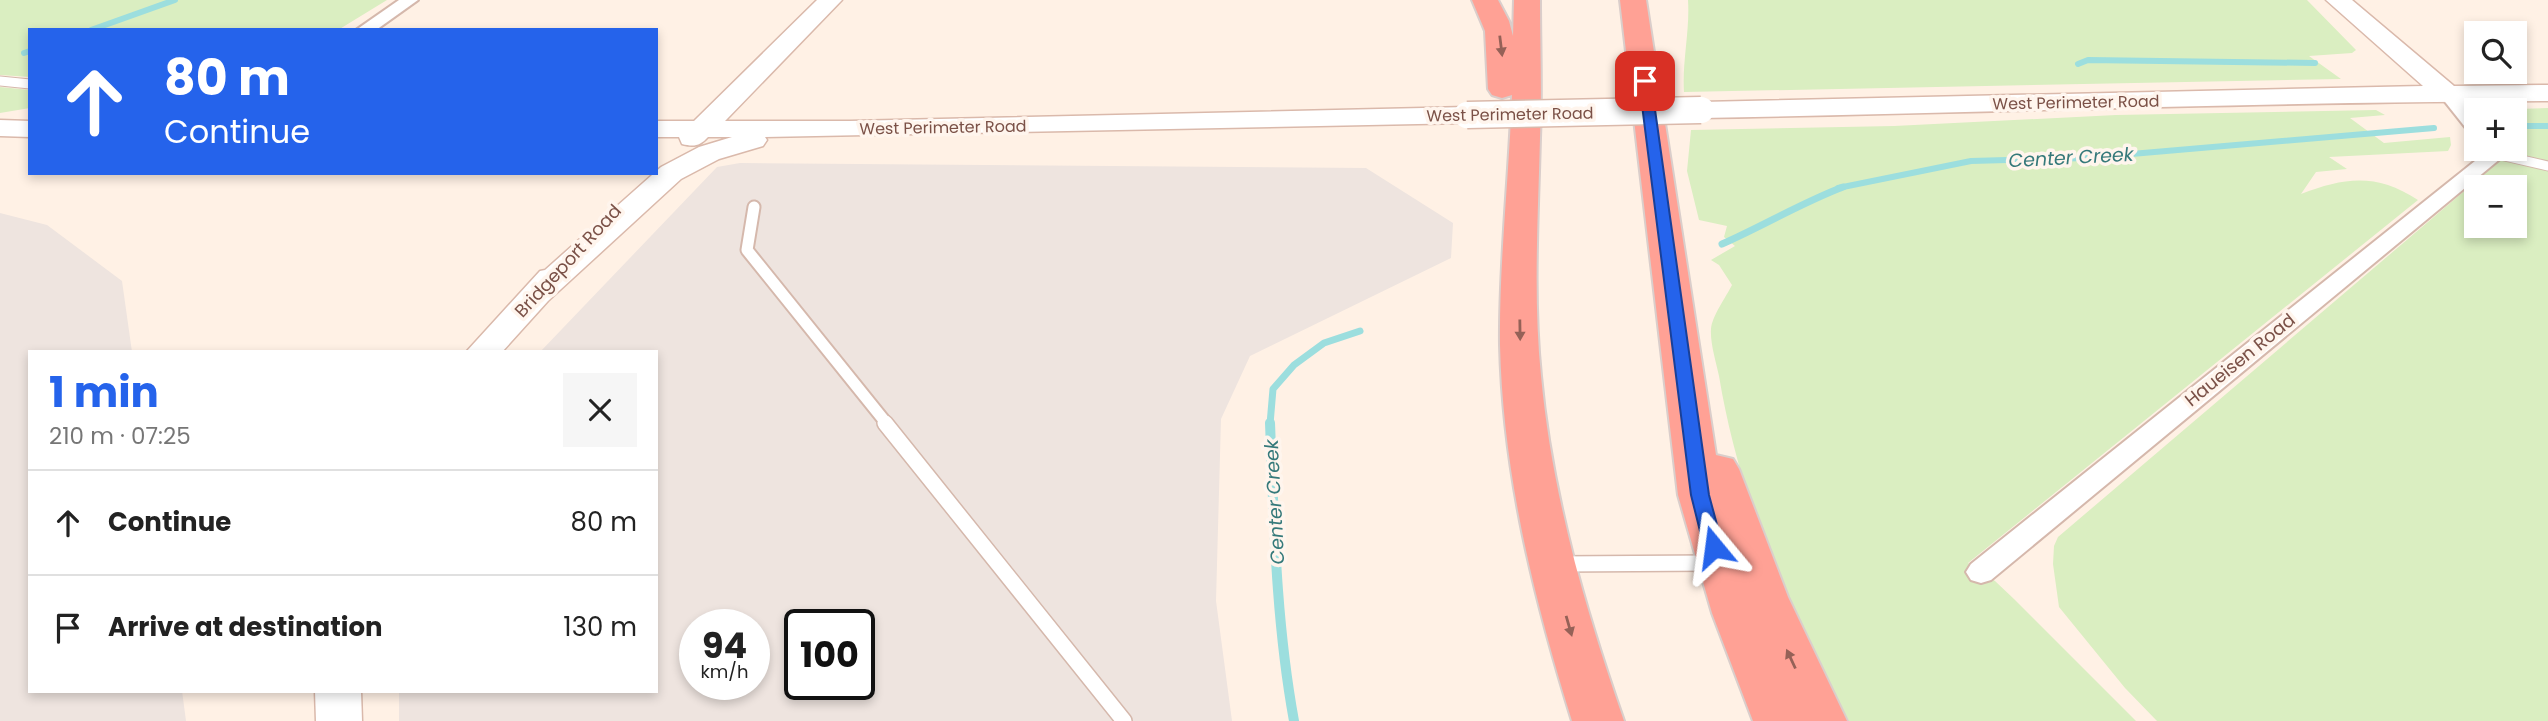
<!DOCTYPE html>
<meta charset="utf-8">
<style>
:root{--surface:#fff;--page:#f6f6f6;--text:#222;--muted:#767676;--line:#e0e0e0;--accent:#2563eb}
body{margin:0;font-family:Poppins,sans-serif;background:var(--page);color:var(--text);height:100vh;display:flex;flex-direction:column;font-size:26px;white-space:nowrap}
*{box-sizing:border-box;margin:0}
p{font-size:23px;color:var(--muted)}
.icon{flex:none;width:38px;height:38px;fill:none;stroke:currentColor;stroke-width:2;stroke-linecap:round;stroke-linejoin:round}
.map{position:relative;flex:1;overflow:hidden}
.side{position:absolute;left:28px;top:350px;width:630px;height:343px;display:flex;flex-direction:column;background:var(--surface);border-radius:0px;box-shadow:0 4px 10px #0003}
.side>*{flex:none}
.hud{position:absolute;left:28px;top:28px;width:630px;height:147px;border-radius:0px;box-shadow:0 4px 10px #0003;background:#2563eb;color:#fff;overflow:hidden}
.fabs{position:absolute;left:2464px;top:21px;display:grid;gap:14px}
.fabs a{display:grid;place-items:center;width:63px;height:63px;border-radius:0px;background:var(--surface);box-shadow:0 4px 10px #0003;font-size:35px}
.speed{position:absolute;left:679px;top:609px;display:flex;gap:14px;font-size:35px;font-weight:700;text-align:center}
.speed>*{display:grid;place-content:center;width:91px;height:91px;border-radius:50%;background:var(--surface);box-shadow:0 4px 10px #0003;line-height:1}
.speed small{font-size:18px;font-weight:400}
.speed .limit{border:4px solid #111;border-radius:10px;background:#fff;color:#111}
.pin{position:absolute;display:grid;place-items:center;width:60px;height:60px;color:#fff;margin:-30px;border-radius:14px;box-shadow:0 4px 10px #0006}
.me{position:absolute;width:77px;margin:-38px;rotate:344deg;stroke-linejoin:round;filter:drop-shadow(0 0 5px #0008)}
.turn{display:flex;align-items:center;gap:24px;height:147px;padding:0 21px;font-size:32px}
.turn .icon{width:91px;height:91px;stroke-width:2.5}
.turn b{display:block;font-size:49px;line-height:60px}
.round{display:grid;place-items:center;flex:none;width:74px;height:74px;border-radius:0px;background:var(--page)}
.summary{display:flex;align-items:center;justify-content:space-between;height:119px;padding:0 21px}
h1{font-size:42px;font-weight:700;line-height:52px;color:var(--accent)}
ul{padding:0;list-style:none}
li{display:flex;align-items:center;gap:21px;height:105px;padding:0 21px;border-top:2px solid var(--line)}
li div{flex:1}
li b{display:block;font-size:26px}
li em{font-style:normal}
.map>svg:first-child{display:block}
</style>
<div class="map">
<svg width="2548" height="721" viewBox="0 0 2548 721">
<rect width="100%" height="100%" fill="#fff1e5"/>
<g fill="#eee4df" fill-rule="evenodd">
<path d="M740,163l626,5 87,55 -2,35 -201,98 -29,63 -5,182 16,120h-833v-30h257v-339h-116l177,-185zM695,625h59v59h-59zM800,625h59v59h-59z"/>
<path d="M0,213l47,12 75,56 10,71h-102v339h152l4,30h-186z"/>
</g>
<g fill="#daeec1" fill-rule="evenodd">
<path d="M0,0h387l-49,30h-308v47l-30,-2z"/>
<path d="M1688,0h619l49,50 -4,3 -43,3 32,23 -657,13c-2,-31 6,-61 4,-92z"/>
<path d="M0,87l30,3v18l-30,5z"/>
<path d="M2548,108v613h-391l-32,-33 -66,-81 -6,-43 1,-18 4,-9 465,-396 -8,-4v-27h-32zM2476,187h39v39h-39z"/>
<path d="M2376,110l9,5 -35,3 34,25 66,-6 1,8 -3,6 -119,6 18,12 -31,3 -15,22c44,-17 76,-21 117,6l-450,363 27,18 19,18 122,122h-287c-60,-106 -110,-224 -130,-345 -3,-14 -9,-33 -8,-47 1,-13 15,-32 21,-44l-13,-20 -8,-5 24,-14 -11,-9 3,-11 -28,-6 -12,-49 4,-41 203,-4 222,-11z"/>
</g>
<g fill="none" stroke-linecap="round" stroke-linejoin="round">
<g stroke="#9cdede" stroke-width="6">
<path d="M91,30l84,-30"/>
<path d="M24,53l6,-2"/>
<path d="M2078,64l10,-4 227,3"/>
<path d="M2524,126h24"/>
<path d="M1838,188l133,-27 114,-3 349,-30"/>
</g>
<g stroke="#9cdede" stroke-width="7">
<path d="M1722,244c41,-18 79,-41 121,-57"/>
<path d="M1270,424l3,-35 21,-24 30,-22 36,-12"/>
</g>
<path stroke="#9cdede" stroke-width="10" d="M1270,423c4,99 6,200 24,298"/>
<defs>
<g id="lane-far2">
<path d="M0,81l30,3"/>
<path d="M2496,154l52,12"/>
</g>
<path id="lane-far1" d="M754,207l-7,43 140,174"/>
<g id="lane">
<path d="M885,423l239,298"/>
<path d="M1559,564l153,-1"/>
</g>
<g id="street">
<path d="M399,0h19l-42,30h-20z"/>
<path d="M2447,87l7,2 22,27v18l-7,-2 -31,-39z"/>
<path d="M2482,149h20l4,5 -515,426 -10,3 -10,-3 -5,-8 5,-8 514,-411z"/>
</g>
<g id="secondary">
<path d="M817,0h25l-117,121h125l617,-14 10,2 4,6 -4,6 -10,2 -702,14 2,3 -4,6 -44,13 -38,20 -133,122 -46,51h-36l74,-81 5,-1 116,-103 38,-20 33,-10h-24c-8,9 -14,10 -26,7l-3,-7h-23v-16h38z"/>
<path d="M2326,0h26l102,86 94,-1v16c-282,1 -565,12 -847,17l-10,-2 -3,-6 3,-6 10,-2 722,-16z"/>
<path d="M0,120l30,1v16l-30,-1z"/>
<path d="M315,691h46l1,30h-46z"/>
</g>
<g id="highway">
<path d="M1472,0h26l11,21 4,15 1,-36h26c0,46 2,92 0,138 -2,79 -7,159 1,238 11,119 44,233 83,345h-52c-38,-122 -69,-247 -72,-376 -1,-83 9,-166 12,-250l-10,3 -10,-3 -4,-6 -3,-58z"/>
<path d="M1620,0h26l70,455 17,4 6,10 49,128 59,124h-94l-41,-108 -34,-118z"/>
</g>
</defs>
<use href="#lane-far2" stroke="#d5b8ac" stroke-width="11"/>
<use href="#lane-far1" stroke="#d5b8ac" stroke-width="15"/>
<use href="#lane" stroke="#d5b8ac" stroke-width="18"/>
<use href="#street" stroke="#d5b8ac" stroke-width="4"/>
<use href="#secondary" stroke="#dab9ab" stroke-width="3"/>
<use href="#highway" stroke="#dacecb" stroke-width="4"/>
<use href="#lane-far2" stroke="#fff" stroke-width="9"/>
<use href="#lane-far1" stroke="#fff" stroke-width="11"/>
<use href="#lane" stroke="#fff" stroke-width="15"/>
<use href="#street" fill="#fff" fill-rule="evenodd"/>
<use href="#secondary" fill="#fff" fill-rule="evenodd"/>
<use href="#highway" fill="#ffa195" fill-rule="evenodd"/>
<defs>
<path id="secondary-bridge" d="M1467,115l234,-5"/>
</defs>
<use href="#secondary-bridge" stroke="#dab9ab" stroke-width="29" stroke-linecap="butt"/>
<use href="#secondary-bridge" stroke="#fff" stroke-width="26"/>
</g>
<defs><path id="oneway-solid" d="M-6-.8H1V-3.2L6.5 0L1 3.2V.8H-6Z" transform="scale(1.75)"/></defs>
<g fill="#956157">
<use href="#oneway-solid" transform="translate(1501 46) rotate(83)"/>
<use href="#oneway-solid" transform="translate(1520 330) rotate(89)"/>
<use href="#oneway-solid" transform="translate(1569 626) rotate(74)"/>
<use href="#oneway-solid" transform="translate(1791 659) rotate(-115)"/>
</g>
<path fill="#2563eb" stroke="#184099" stroke-width="2" d="M1645,78l6,3 58,414 14,52 -3,5h-13l-3,-5 -13,-52 -52,-414z"/>
<g text-anchor="middle" stroke-width="7" stroke-linejoin="round" paint-order="stroke">
<g font-size="16" fill="#7b5147" stroke="#fff5ed">
<text transform="translate(2076 102) rotate(-1)" y="6">West Perimeter Road</text>
<text transform="translate(1510 114) rotate(-1)" y="6">West Perimeter Road</text>
<text transform="translate(943 127) rotate(-1)" y="6">West Perimeter Road</text>
</g>
<g font-size="18" fill="#7b5147" stroke="#fff5ed">
<text transform="translate(568 261) rotate(-47)" y="6">Bridgeport Road</text>
<text transform="translate(2240 360) rotate(-39)" y="6">Haueisen Road</text>
</g>
<g font-size="19" font-style="italic" fill="#35797a" stroke="#fff5ed">
<text transform="translate(2071 157) rotate(-3)" y="7">Center Creek</text>
<text transform="translate(1274 502) rotate(-93)" y="7">Center Creek</text>
</g>
</g>
</svg>
<div class="fabs">
<a><svg class="icon" aria-label="search" viewBox="0 0 24 24"><circle cx="10" cy="10" r="6"/><path d="M15 15l6 6"/></svg></a>
<a>+</a>
<a>−</a>
</div>
<div class="speed"><div>94<small>km/h</small></div><div class="limit">100</div></div>
<div class="pin" style="left:1645px;top:81px;background:#d93025"><svg class="icon" aria-label="arrive" viewBox="0 0 24 24"><path d="M6 21V4h12l-3 4 3 4H6"/></svg></div>
<svg class="me" style="left:1714px;top:547px" viewBox="-20 -20 40 40"><path d="M0-17L14 15 0 8-14 15z" fill="#2563eb" stroke="#fff" stroke-width="4"/></svg>
<div class="hud">
<div class="turn"><svg class="icon" aria-label="ahead" viewBox="0 0 24 24"><path d="M12 20V5M6 11l6-6 6 6"/></svg><div><b>80 m</b>Continue</div></div>
</div>
<section class="side">
<div class="summary"><div><h1>1 min</h1><p>210 m · 07:25</p></div><a class="round"><svg class="icon" aria-label="close" viewBox="0 0 24 24"><path d="M6 6l12 12M18 6L6 18"/></svg></a></div>
<ul>
<li><svg class="icon" aria-label="ahead" viewBox="0 0 24 24"><path d="M12 20V5M6 11l6-6 6 6"/></svg><div><b>Continue</b></div><em>80 m</em></li>
<li><svg class="icon" aria-label="arrive" viewBox="0 0 24 24"><path d="M6 21V4h12l-3 4 3 4H6"/></svg><div><b>Arrive at destination</b></div><em>130 m</em></li>
</ul>
</section>
</div>
